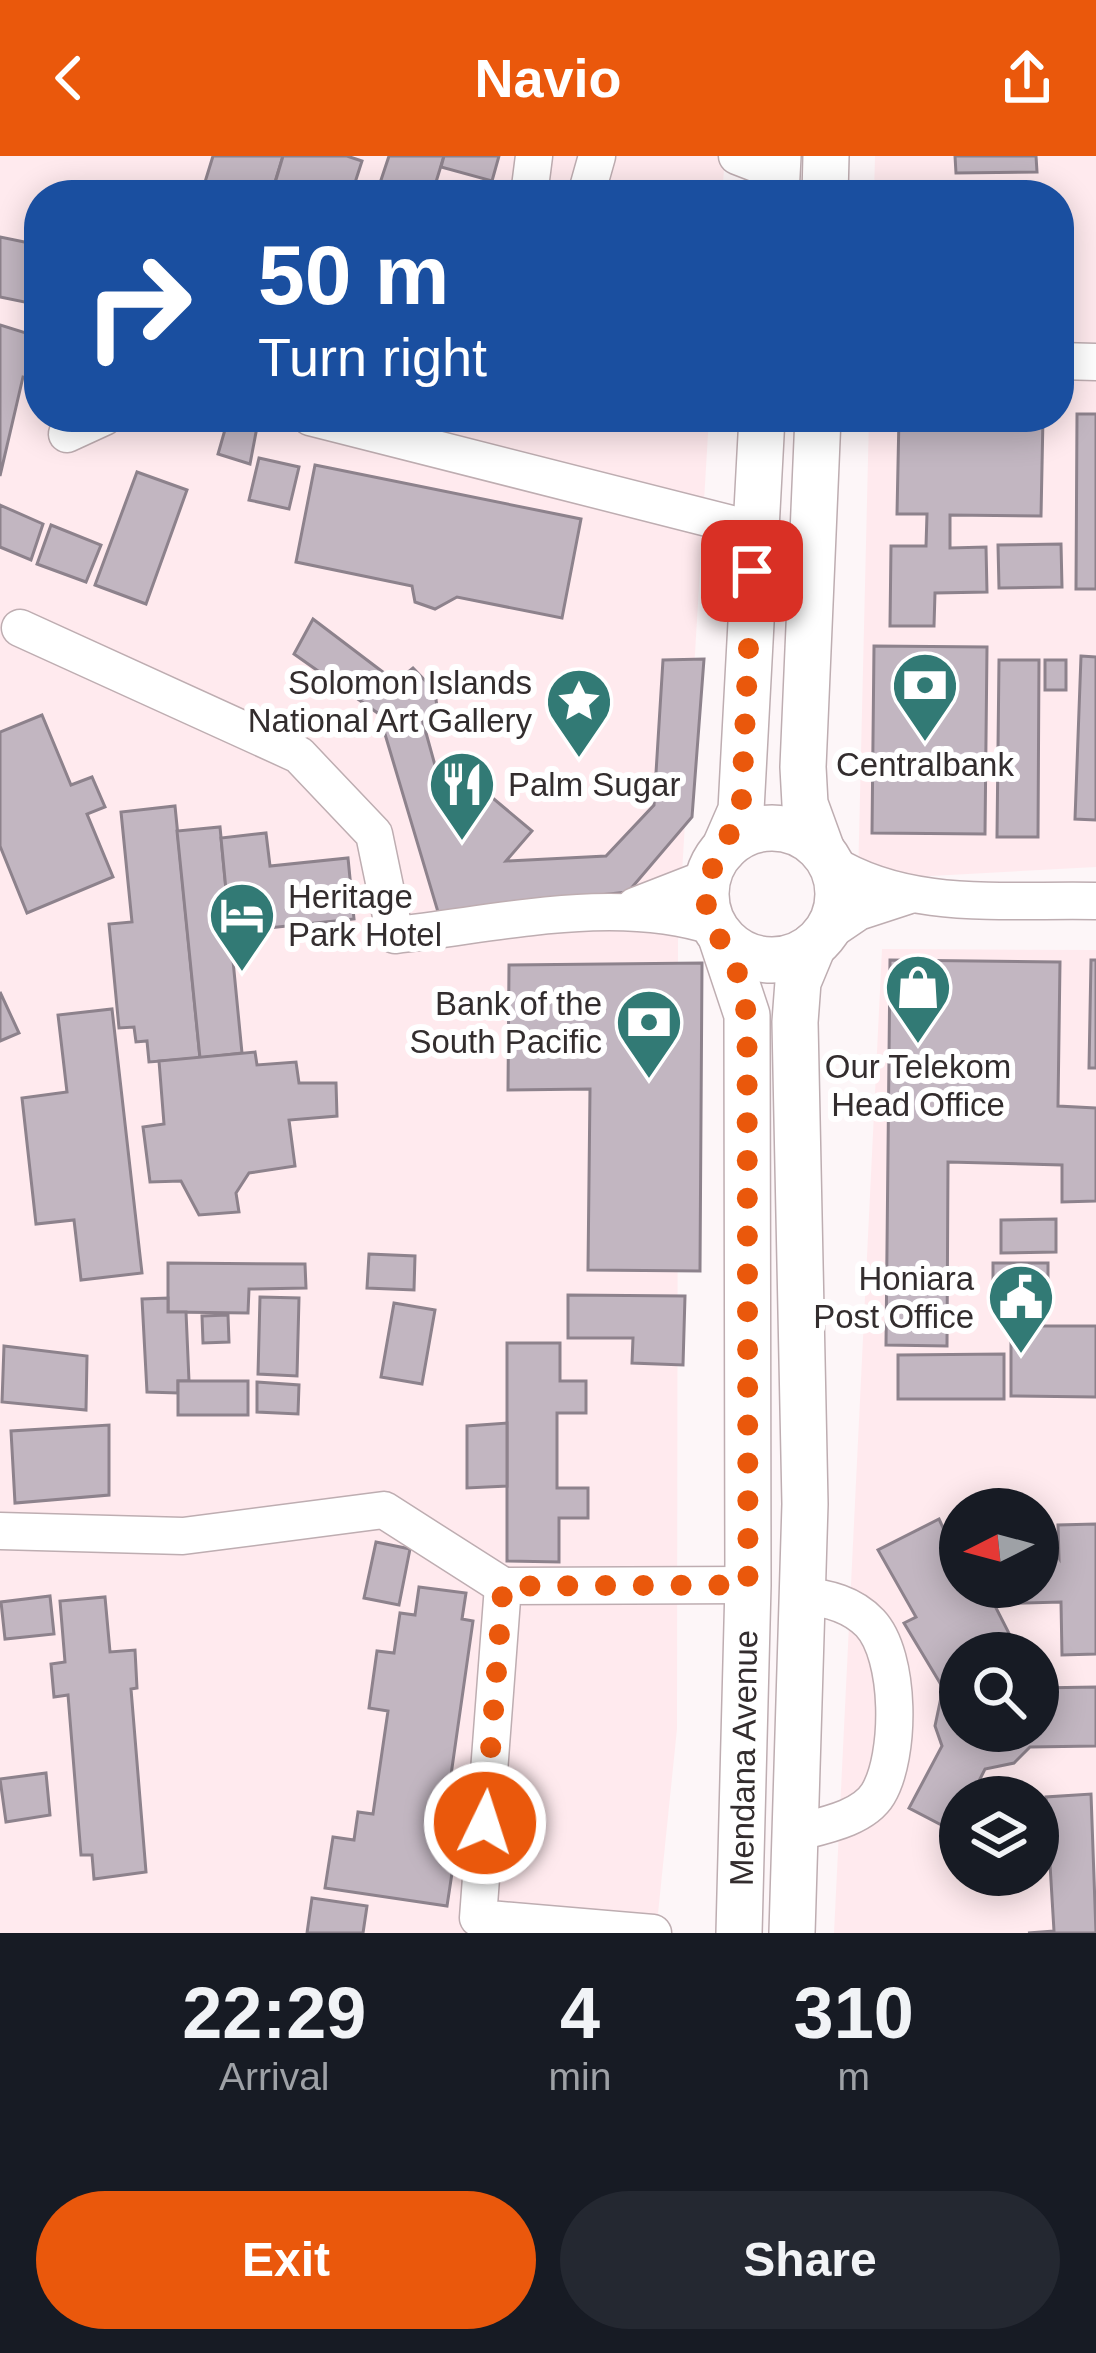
<!DOCTYPE html>
<style>
:root{--surface:#171b24;--page:#242831;--text:#f1f3f6;--muted:#9ea1a6;--accent:#ea580c}
body{margin:0;font-family:Helvetica,sans-serif;background:var(--page);color:var(--text);height:100vh;display:flex;flex-direction:column;font-size:45px;white-space:nowrap}
*{box-sizing:border-box;margin:0}
p{font-size:39px;color:var(--muted)}
.icon{flex:none;width:66px;height:66px;fill:none;stroke:currentColor;stroke-width:2;stroke-linecap:round;stroke-linejoin:round}
.map{position:relative;height:1777px;overflow:hidden}
.side{display:flex;flex-direction:column;background:var(--surface);flex:1}
.side>*{flex:none}
.hud{position:absolute;left:24px;top:24px;width:1050px;height:252px;border-radius:48px;box-shadow:0 6px 30px #0003;background:#1a4fa0;color:#fff;overflow:hidden}
.needle{width:78px;rotate:264deg}
.controls{position:absolute;left:939px;top:1332px;display:grid;gap:24px}
.controls a{display:grid;place-items:center;width:120px;height:120px;border-radius:50%;background:var(--surface);box-shadow:0 6px 30px #0003;font-size:60px}
.pin{position:absolute;display:grid;place-items:center;width:102px;height:102px;color:#fff;margin:-51px;border-radius:24px;box-shadow:0 6px 18px #0006}
.me{position:absolute;width:132px;margin:-66px;rotate:4deg;stroke-linejoin:round;filter:drop-shadow(0 0 9px #0008)}
.turn{display:flex;align-items:center;gap:42px;height:252px;padding:0 36px;font-size:54px}
.turn .icon{width:156px;height:156px;stroke-width:2.5}
.turn b{display:block;font-size:84px;line-height:102px}
.eta{display:flex;justify-content:space-evenly;align-items:center;height:204px;text-align:center}
.eta b{font-size:72px;font-weight:800;line-height:84px}
.primary-button{display:flex;gap:24px;margin-top:auto;padding:24px 36px}
.primary-button a{flex:1;height:138px;border-radius:72px;background:var(--accent);color:#fff;font-size:48px;font-weight:800;line-height:138px;text-align:center}
.primary-button a+a{background:var(--page);color:var(--text)}
header{display:flex;justify-content:space-between;align-items:center;height:156px;padding:0 36px;background:var(--accent);color:#fff;font-size:54px;font-weight:800}
.map>svg:first-child{display:block}
</style>
<header><svg class="icon" aria-label="back" viewBox="0 0 24 24"><path d="M15 5l-7 7 7 7"/></svg>Navio<svg class="icon" aria-label="share" viewBox="0 0 24 24"><path d="M12 15V3M7 8l5-5 5 5M5 13v7h14v-7"/></svg></header>
<div class="map">
<svg width="1096" height="1777" viewBox="0 0 1096 1777">
<rect width="100%" height="100%" fill="#fdf6f8"/>
<g fill="#ffeaee" fill-rule="evenodd">
<path d="M0,0h725l-3,39h-683v222h670l-31,524 -1,788 -21,204h-656z"/>
<path d="M875,0h221v711l-238,13 11,-463h190v-222h-185z"/>
<path d="M882,793l214,1v983h-262zM960,1353h78v78h-78zM960,1497h78v78h-78zM960,1641h78v78h-78z"/>
</g>
<g fill="#c2b6c1" stroke="#8d828c" stroke-width="3">
<path d="M213,0h70l-12,39h-70z"/>
<path d="M283,0h64l15,5 -11,34h-37l-39,-12z"/>
<path d="M389,0h55l-12,39h-56z"/>
<path d="M444,0h55l-7,25 -51,-14z"/>
<path d="M955,0h81l1,16 -81,1z"/>
<path d="M647,30l30,1 -1,8h-29z"/>
<path d="M0,81l39,8v60l-39,-8z"/>
<path d="M0,169l39,12v44l-16,-4 -23,99z"/>
<path d="M1077,258h19v175h-20z"/>
<path d="M469,261h39l-4,12z"/>
<path d="M899,261h144l-2,99 -91,-1v33l36,-1 1,45 -52,1 -1,33h-44l1,-80h35l1,-32h-30z"/>
<path d="M228,263l29,8 -7,37 -32,-10z"/>
<path d="M259,302l40,9 -10,42 -40,-9z"/>
<path d="M315,309l266,54 -19,99 -105,-21 -22,12 -20,-7 -3,-16 -116,-24z"/>
<path d="M137,316l50,18 -41,114 -51,-19z"/>
<path d="M0,349l43,19 -12,36 -31,-13z"/>
<path d="M51,369l50,20 -15,37 -49,-18z"/>
<path d="M1061,388l1,43 -63,1 -1,-43z"/>
<path d="M313,463l83,63 17,-14 22,23 3,25 -15,6 28,101 25,-39 56,47 -26,30 100,-5 48,-51 9,-145 41,-1 -12,158 -64,75 -190,20 -59,-198 -85,-60z"/>
<path d="M874,490l113,1 -2,187 -113,-1z"/>
<path d="M1081,500l15,1v163l-21,-1z"/>
<path d="M999,504h40l-1,177h-41z"/>
<rect x="1045" y="504" width="21" height="30"/>
<path d="M42,559l29,70 21,-8 13,30 -18,7 26,63 -86,36 -27,-67v-114z"/>
<path d="M175,650l25,252 -51,4 -2,-21 -11,1 -2,-15 -15,1 -10,-104 23,-2 -11,-110z"/>
<path d="M220,671l22,226 -42,5 -23,-227z"/>
<path d="M266,677l4,33 78,-8 6,61 -124,13 -9,-94z"/>
<path d="M890,804l170,2 -2,144 38,2v93l-34,1v-37l-114,-3 -1,184 -61,-1z"/>
<path d="M1091,804h5v108h-7z"/>
<path d="M702,807l-2,308 -112,-1 2,-181 -82,1 1,-125z"/>
<path d="M0,836l19,41 -19,8z"/>
<path d="M112,853l30,264 -61,7 -7,-60 -38,4 -14,-126 45,-6 -9,-77z"/>
<path d="M255,896l2,13 39,-3 3,21h37l1,33 -48,4 6,46 -46,7 -13,20 3,19 -40,3 -18,-34 -31,1 -7,-55 21,-3 -5,-63z"/>
<path d="M1056,1063v33l-55,1v-33z"/>
<path d="M369,1098l46,2 -1,34 -47,-2z"/>
<path d="M168,1107l137,1 1,24 -57,1 -1,24 -80,-1z"/>
<rect x="993" y="1107" width="55" height="20"/>
<path d="M1041,1133v17l-38,1v-17z"/>
<path d="M568,1139l117,1 -2,69 -51,-2 1,-25h-65z"/>
<path d="M260,1141l39,1 -2,78 -39,-2z"/>
<path d="M168,1142v14h18l3,69h-11v12l-31,-1 -5,-93z"/>
<path d="M394,1147l41,7 -13,74 -41,-7z"/>
<path d="M228,1159l1,27 -26,1 -1,-27z"/>
<path d="M1011,1170h85v71l-85,-1z"/>
<path d="M507,1187h53v38h26v32h-29v75h31v30h-29v44l-52,-1z"/>
<path d="M4,1190l83,10 -1,54 -84,-8z"/>
<path d="M1004,1198v45h-106v-44z"/>
<rect x="178" y="1225" width="70" height="34"/>
<path d="M257,1226l42,3 -1,29 -41,-2z"/>
<path d="M507,1267v63l-40,2v-62z"/>
<path d="M109,1269v70l-94,8 -4,-72z"/>
<path d="M939,1363l6,13 15,-7v62h78v-62l21,33 -1,-33 38,-1v130l-34,1 -1,-53 -67,2 23,45 -57,4v78h78v-43l58,-1v59l-66,1 -16,16 -29,6 -14,28h-11l-7,34 -44,-23 33,-62 -7,-20 8,-38 -39,-65 12,-6 -38,-67z"/>
<path d="M376,1386l34,7 -11,56 -35,-7z"/>
<path d="M419,1431l47,6 -4,26 11,2 -34,238 15,1 -7,46 -122,-18 8,-51 21,3 4,-28 15,2 15,-103 -19,-3 8,-57 17,2 6,-40 15,2z"/>
<path d="M50,1440l4,38 -49,5 -4,-37z"/>
<path d="M105,1441l5,55 25,-2 2,38 -6,1 15,183 -52,7 -2,-24h-11l-13,-160 -14,2 -3,-33 14,-2 -5,-61z"/>
<path d="M46,1617l4,42 -44,7 -6,-43z"/>
<path d="M1091,1638l5,139h-68l26,-2 -8,-134z"/>
<path d="M312,1742l55,8 -4,27h-56z"/>
</g>
<g fill="none" stroke-linecap="round" stroke-linejoin="round">
<defs>
<g id="minor">
<path d="M737,0l41,16"/>
<path d="M529,39l5,-39"/>
<path d="M586,39l11,-39"/>
<path d="M1059,205l37,1"/>
<path d="M310,261l445,113"/>
<path d="M67,278l37,-17"/>
<path d="M20,472l279,127 75,79 21,101c104,-11 220,-41 320,-8"/>
<path d="M829,706c79,50 177,37 267,39"/>
<path d="M635,750l72,-28"/>
<path d="M827,777l31,-21 49,-16"/>
<path d="M0,1375l183,5 201,-26 119,76"/>
<path d="M795,1677c26,-7 68,-14 83,-39 23,-38 23,-138 -8,-171 -18,-19 -42,-25 -67,-27"/>
<path d="M653,1777l-175,-15 25,-332 245,-1"/>
</g>
<g id="major">
<path d="M776,39l2,-39"/>
<path d="M825,39l1,-39"/>
<path d="M818,261l-15,350 2,37 16,44"/>
<circle cx="772" cy="738" r="66"/>
<path d="M724,693l17,-39 21,-393"/>
<path d="M722,784l25,75 1,570 -9,348"/>
<path d="M792,1777l13,-429 -10,-482 3,-40 15,-36"/>
</g>
</defs>
<use href="#minor" stroke="#beadb1" stroke-width="39"/>
<use href="#major" stroke="#beadb1" stroke-width="48"/>
<use href="#minor" stroke="#fff" stroke-width="36"/>
<use href="#major" stroke="#fff" stroke-width="45"/>
</g>
<g fill="none" stroke-linecap="round" stroke-linejoin="round">
<path stroke="#ea580c" stroke-width="21" stroke-dasharray="0 37.8" d="M485,1667l18,-237 245,-1 -1,-569 -8,-40 -32,-62 -2,-30 36,-74 11,-239"/>
</g>
<defs>
<symbol id="bank-pin" viewBox="-11 -11 22 30"><path d="M0 17L-7.5 6A9.5 9.5 0 1 1 7.5 6Z" fill="#327a75" stroke="#fff"/><path d="M-6-4H6V4H-6ZM0-2.3a2.3 2.3 0 1 0 0 4.6a2.3 2.3 0 1 0 0-4.6Z" fill="#fff"/></symbol>
<symbol id="sight-pin" viewBox="-11 -11 22 30"><path d="M0 17L-7.5 6A9.5 9.5 0 1 1 7.5 6Z" fill="#327a75" stroke="#fff"/><path d="M0-6L1.8-2.2L6-1.7L2.9 1.2L3.7 5.4L0 3.3L-3.7 5.4L-2.9 1.2L-6-1.7L-1.8-2.2Z" fill="#fff"/></symbol>
<symbol id="restaurant-pin" viewBox="-11 -11 22 30"><path d="M0 17L-7.5 6A9.5 9.5 0 1 1 7.5 6Z" fill="#327a75" stroke="#fff"/><path d="M-5-6h1v4h1v-4h1v4h1v-4h1v5L-1.5 .5V6h-2V.5L-5-1ZM5-6V6H3V1.5H1.5Q1.5-4 5-6Z" fill="#fff"/></symbol>
<symbol id="hotel-pin" viewBox="-11 -11 22 30"><path d="M0 17L-7.5 6A9.5 9.5 0 1 1 7.5 6Z" fill="#327a75" stroke="#fff"/><path d="M-6-4.5h1.5V1H6V5H4.5V3h-9V5H-6ZM-4 0a1.8 1.8 0 1 1 3.6 0ZM.5 0V-2.5h3Q6-2.5 6 0Z" fill="#fff"/></symbol>
<symbol id="shop-pin" viewBox="-11 -11 22 30"><path d="M0 17L-7.5 6A9.5 9.5 0 1 1 7.5 6Z" fill="#327a75" stroke="#fff"/><path d="M-5-2.5h2.3a2.7 3.5 0 0 1 5.4 0H5L5.5 6h-11ZM-1.5-2.5h3a1.5 2.3 0 0 0-3 0Z" fill="#fff"/></symbol>
<symbol id="civic-pin" viewBox="-11 -11 22 30"><path d="M0 17L-7.5 6A9.5 9.5 0 1 1 7.5 6Z" fill="#327a75" stroke="#fff"/><path d="M-.6-6.5H3V-4.5H.6V-3L4-1V1h2V6H-6V1h2V-1L-.6-3ZM-1.2 2.5V6h2.4V2.5Z" fill="#fff"/></symbol>
</defs>
<g fill-rule="evenodd">
<use href="#bank-pin" x="887" y="491" width="76" height="104"/>
<use href="#sight-pin" x="541" y="507" width="76" height="104"/>
<use href="#restaurant-pin" x="424" y="590" width="76" height="104"/>
<use href="#hotel-pin" x="204" y="721" width="76" height="104"/>
<use href="#shop-pin" x="880" y="793" width="76" height="104"/>
<use href="#bank-pin" x="611" y="828" width="76" height="104"/>
<use href="#civic-pin" x="983" y="1103" width="76" height="104"/>
</g>
<g text-anchor="middle" stroke-width="12" stroke-linejoin="round" paint-order="stroke">
<g font-size="33" fill="#332d2e" stroke="#fff" text-anchor="end">
<text x="532" y="538">Solomon Islands<tspan x="532" dy="38">National Art Gallery</tspan></text>
<text x="925" y="620" text-anchor="middle">Centralbank</text>
<text x="508" y="640" text-anchor="start">Palm Sugar</text>
<text x="288" y="752" text-anchor="start">Heritage<tspan x="288" dy="38">Park Hotel</tspan></text>
<text x="602" y="859">Bank of the<tspan x="602" dy="38">South Pacific</tspan></text>
<text x="918" y="922" text-anchor="middle">Our Telekom<tspan x="918" dy="38">Head Office</tspan></text>
<text x="974" y="1134">Honiara<tspan x="974" dy="38">Post Office</tspan></text>
</g>
<g font-size="33" fill="#332d2e" stroke="#fff">
<text transform="translate(743 1602) rotate(-89)" y="12">Mendana Avenue</text>
</g>
</g>
</svg>
<div class="controls">
<a><svg class="needle" viewBox="-14 -14 28 28"><path d="M0-13l5 13h-10z" fill="#e53935"/><path d="M0 13l5-13h-10z" fill="#9ea1a6"/></svg></a>
<a><svg class="icon" aria-label="search" viewBox="0 0 24 24"><circle cx="10" cy="10" r="6"/><path d="M15 15l6 6"/></svg></a>
<a><svg class="icon" aria-label="layers" viewBox="0 0 24 24"><path d="M12 4l9 5-9 5-9-5zM3 14l9 5 9-5"/></svg></a>
</div>
<div class="pin" style="left:752px;top:415px;background:#d93025"><svg class="icon" aria-label="arrive" viewBox="0 0 24 24"><path d="M6 21V4h12l-3 4 3 4H6"/></svg></div>
<svg class="me" style="left:485px;top:1667px" viewBox="-20 -20 40 40"><circle r="17" fill="#ea580c" stroke="#fff" stroke-width="3"/><path d="M0-11L8 9 0 5-8 9z" fill="#fff"/></svg>
<div class="hud">
<div class="turn"><svg class="icon" aria-label="right" viewBox="0 0 24 24"><path d="M7 20v-9h11M14 6l5 5-5 5"/></svg><div><b>50 m</b>Turn right</div></div>
</div>
</div>
<section class="side">
<div class="eta">
<div><b>22:29</b><p>Arrival</p></div>
<div><b>4</b><p>min</p></div>
<div><b>310</b><p>m</p></div>
</div>
<div class="primary-button"><a>Exit</a><a>Share</a></div>
</section>
